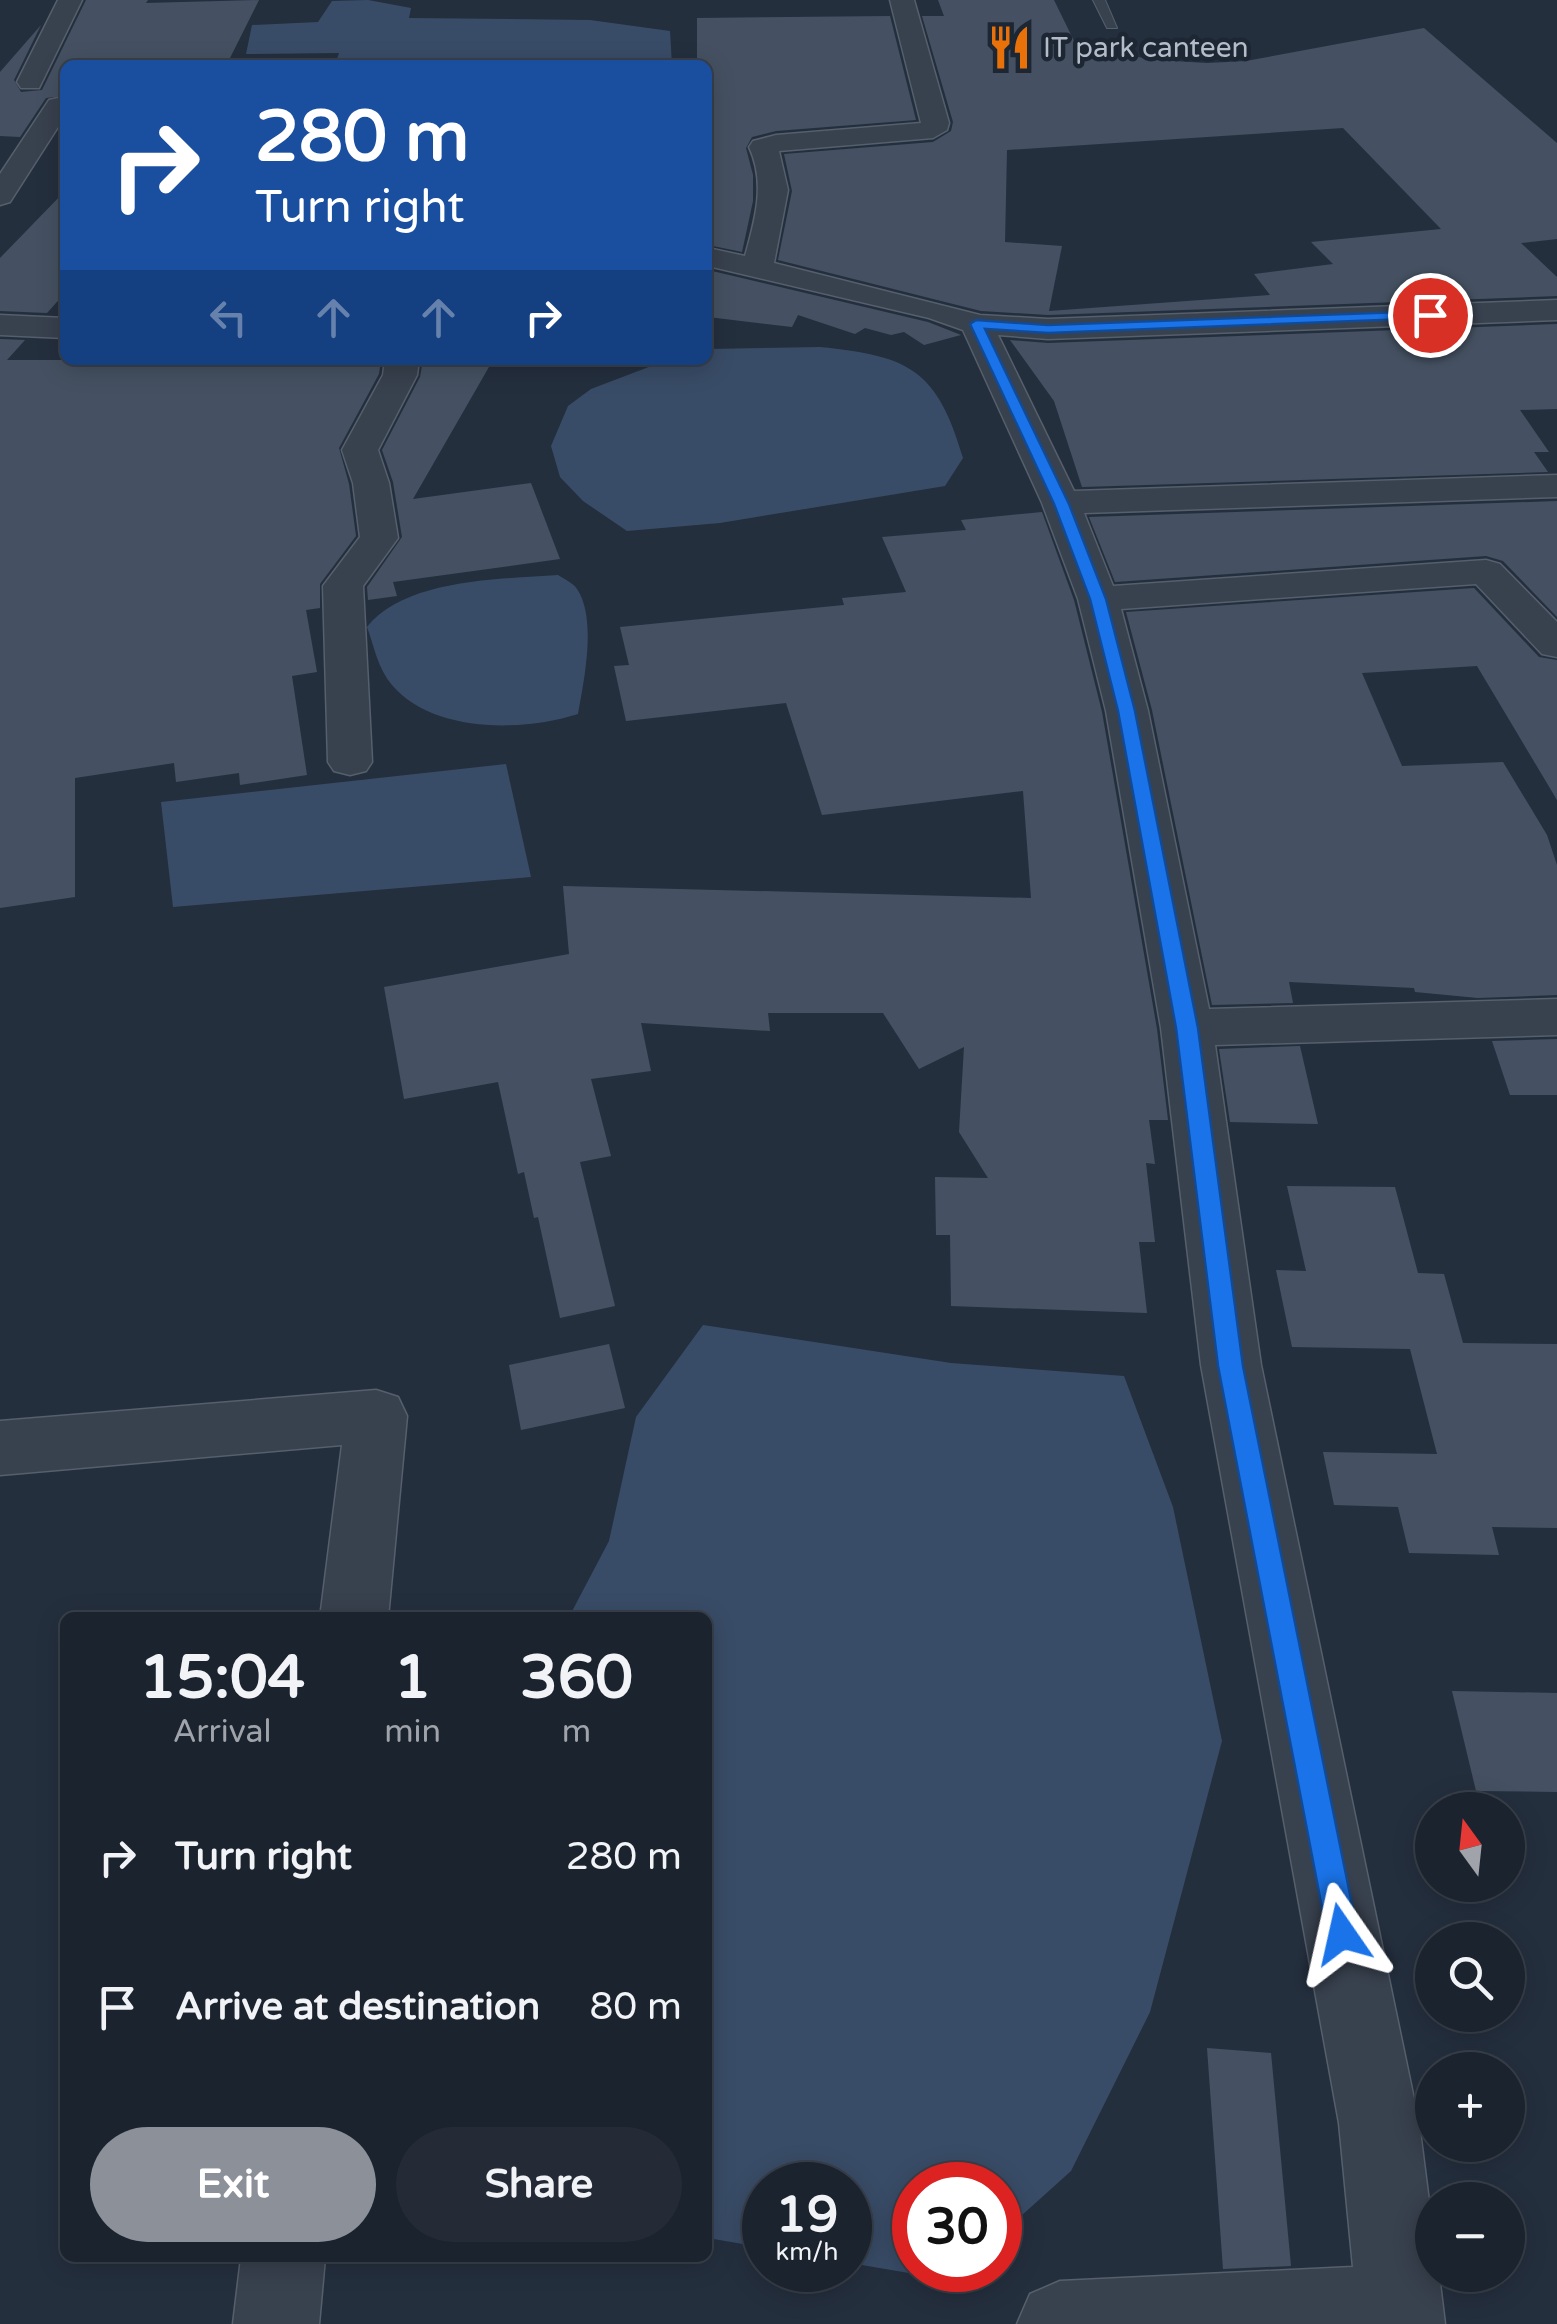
<!DOCTYPE html>
<meta charset="utf-8">
<style>
:root{--surface:#1b232e;--page:#242b36;--text:#f1f3f6;--muted:#a0a4aa;--line:#39404a;--accent:#8c9099}
body{margin:0;font-family:"Varela Round",sans-serif;background:var(--page);color:var(--text);height:100vh;display:flex;flex-direction:column;font-size:38px;white-space:nowrap}
*{box-sizing:border-box;margin:0}
p{font-size:32px;color:var(--muted)}
.icon{flex:none;width:55px;height:55px;fill:none;stroke:currentColor;stroke-width:2;stroke-linecap:round;stroke-linejoin:round}
.map{position:relative;flex:1;overflow:hidden}
.panel{position:absolute;left:60px;top:1612px;width:652px;height:650px;display:flex;flex-direction:column;background:var(--surface);border-radius:15px;box-shadow:0 5px 25px #0003,0 0 0 2px var(--line)}
.panel>*{flex:none}
.guide{position:absolute;left:60px;top:60px;width:652px;height:305px;border-radius:15px;box-shadow:0 5px 25px #0003,0 0 0 2px var(--line);background:#1a4fa0;color:#fff;overflow:hidden}
.needle{width:65px;rotate:345deg}
.tools{position:absolute;left:1415px;top:1792px;display:grid;gap:20px}
.tools a{display:grid;place-items:center;width:110px;height:110px;border-radius:50%;background:var(--surface);box-shadow:0 5px 25px #0003,0 0 0 2px var(--line);font-size:50px}
.speed{position:absolute;left:742px;top:2162px;display:flex;gap:20px;font-size:50px;font-weight:700;text-align:center}
.speed>*{display:grid;place-content:center;width:130px;height:130px;border-radius:50%;background:var(--surface);box-shadow:0 5px 25px #0003,0 0 0 2px var(--line);line-height:1}
.speed small{font-size:25px;font-weight:400}
.speed .limit{border:15px solid #d22;background:#fff;color:#111}
.pin{position:absolute;display:grid;place-items:center;width:85px;height:85px;color:#fff;margin:-42px;border:5px solid #fff;border-radius:50%;box-shadow:0 2px 10px #0007}
.me{position:absolute;width:110px;margin:-55px;rotate:349deg;stroke-linejoin:round;filter:drop-shadow(0 0 8px #0008)}
.turn{display:flex;align-items:center;gap:35px;height:210px;padding:0 30px;font-size:45px}
.turn .icon{width:130px;height:130px;stroke-width:2.5}
.turn b{display:block;font-size:70px;line-height:85px}
.lanes{display:flex;align-items:center;height:95px;padding:0 30px;background:#0003;justify-content:center;gap:50px;direction:ltr}
.lanes .off{opacity:.35}
.eta{display:flex;justify-content:space-evenly;align-items:center;height:170px;text-align:center}
.eta b{font-size:60px;font-weight:800;line-height:70px}
.action{display:flex;gap:20px;margin-top:auto;padding:20px 30px}
.action a{flex:1;height:115px;border-radius:60px;background:var(--accent);color:#fff;font-size:40px;font-weight:800;line-height:115px;text-align:center}
.action a+a{background:var(--page);color:var(--text)}
ul{padding:0;list-style:none}
li{display:flex;align-items:center;gap:30px;height:150px;padding:0 30px}
li div{flex:1}
li b{display:block;font-size:38px}
li em{font-style:normal}
.map>svg:first-child{display:block}
</style>
<div class="map">
<svg width="1557" height="2324" viewBox="0 0 1557 2324">
<rect width="100%" height="100%" fill="#242f3e"/>
<g fill="#394c67">
<path d="M368,0l43,8 -2,10 181,2 80,11 2,34h-337l4,-12 -93,1 6,-29 66,-3 14,-21z"/>
<path d="M820,347c89,9 117,22 143,111l-18,28 -225,37 -93,8 -44,-30 -23,-24 -9,-31 17,-40 23,-17 76,-29h41v-11z"/>
<path d="M558,575c6,4 15,8 19,14 20,29 7,92 1,125 -56,18 -145,19 -186,-29 -14,-16 -18,-39 -25,-58 37,-48 134,-48 191,-52z"/>
<path d="M506,764l25,113 -358,30 -12,-105z"/>
<path d="M703,1325l248,38 173,13 49,131 49,234 -72,271 -79,159 -71,64v-50h-85v85h47l-12,10 -100,-17v-78h-85v63l-57,-10v-620l-139,-1 40,-76 27,-124z"/>
</g>
<g fill="#455162" fill-rule="evenodd">
<path d="M86,0h62l-2,3 113,-3 -29,58h-33l-4,7h-128v31l-19,2 -26,39 -20,-1v-64l41,-47 -27,55 7,12 21,-2z"/>
<path d="M938,0h116l23,47 80,13 50,3 39,-2 178,-33 133,115v96l-36,4 36,34v19l-509,19 -67,-4 -203,-51 14,-69 -8,-37 149,-12 18,-11 2,-9 -31,-106h22zM1343,128l98,101 -130,13 22,22 -79,10 16,21 -221,16 13,-65 -57,-4 2,-92z"/>
<path d="M890,16l26,104 -140,11 -24,6 -6,11 7,27v26l-11,51 -34,-7v-180h-11v-47z"/>
<path d="M65,191v102l-18,20 -47,-2v-53z"/>
<path d="M708,270l220,52 33,13 -37,10 -20,-13 -13,3 -26,-7 -10,6 -57,-19 -6,12 -84,-10z"/>
<path d="M1557,324v85l-37,1 29,42h-15l14,20 -466,15 -28,-86 -44,-61 38,3z"/>
<path d="M0,339l25,1 -18,20h374l-2,14 -40,74 10,36 7,52 -36,48v24l-14,2 11,62 -25,4 15,99 -67,10 -1,-12 -63,9 -2,-19 -99,15v119l-75,11z"/>
<path d="M423,360h70l-80,139 118,-16 29,76 -167,23 4,14 -29,4 -1,-13 35,-50 -9,-55 -11,-32 38,-73z"/>
<path d="M1557,501v116l-54,-56 -17,-5 -371,26 -26,-65z"/>
<path d="M1042,512l32,88 28,112 55,317 11,91h-19l6,44 -9,-1 9,79h-16l8,71 -196,-7 -1,-71h-14l-1,-58 53,1 -29,-46 5,-85 -45,22 -36,-56h-115l2,18 -129,-8 10,48 -60,8 20,77 -31,6 35,144 -55,12 -22,-101 -4,1 -10,-46 -6,2 -20,-92 -94,17 -20,-112 185,-33 -6,-68 468,12 -8,-107 -201,24 -36,-112 -160,18 -12,-55 15,-1 -9,-38 224,-22 -2,-7 64,-6 -24,-55 84,-7 -5,-10z"/>
<path d="M1474,588l65,69 18,3v140l-80,-134 -115,7 40,93 101,-4 44,73 10,30v130l-79,3 -63,-6 -1,-4 -125,-6 4,21 -81,2 -60,-295 -26,-98z"/>
<path d="M1557,1039v56h-47l-18,-54z"/>
<path d="M1300,1046l18,78 -88,-2 -11,-73z"/>
<path d="M1287,1186l108,1 23,86 26,1 19,69 94,1v184l-65,-1 7,28 -90,-2 -11,-46 -64,-2 -11,-53 114,2 -27,-105 -118,-2 -16,-77 30,1z"/>
<path d="M609,1344l16,64 -104,22 -12,-65z"/>
<path d="M1452,1691l105,2v99l-81,-1z"/>
<path d="M1207,2048l64,5 20,213 -68,3z"/>
</g>
<g fill="none" stroke-linecap="round" stroke-linejoin="round">
<defs>
<path id="lane" d="M1093,0h12l12,28h-10z"/>
<g id="street">
<path d="M58,0h24l-43,88h-18l-4,-6z"/>
<path d="M890,0h24l35,123 -2,7 -14,8 -154,13 9,39 -14,73 206,52 68,4 509,-19v20l-509,19 -50,-4 76,156 483,-16v22l-473,16 29,73 373,-26 14,4 57,58v35l-15,-3 -66,-70 -355,25 27,102 61,298 348,-10v36l-342,10 46,320 158,758 13,102v50h7l6,49h-428l13,-30 30,-13 293,-14 -14,-144 -138,-758 -40,-337 -55,-317 -28,-112 -36,-96 -79,-173 -34,-12 -221,-52v-18l37,8c10,-36 21,-73 4,-109l4,-6 23,-6 145,-12z"/>
<path d="M58,98l7,2v16l-55,86 -10,3v-31l49,-74z"/>
<path d="M0,315l65,3v20l-65,-3z"/>
<path d="M385,360h34l-2,15 -39,75 11,33 9,55 -35,48 9,176 -6,9 -16,4 -16,-4 -6,-9 -5,-176 37,-49 -7,-54 -11,-33 41,-75z"/>
<path d="M376,1390l22,7 9,19 -19,202h-68l22,-173 -342,30v-54z"/>
<path d="M241,2258h84l-6,66h-86z"/>
</g>
</defs>
<use href="#lane" stroke="#565f6c" stroke-width="2"/>
<use href="#street" stroke="#565f6c" stroke-width="3"/>
<use href="#lane" fill="#38414e" fill-rule="evenodd"/>
<use href="#street" fill="#38414e" fill-rule="evenodd"/>
</g>
<path fill="#1a73e8" stroke="#114b97" stroke-width="2.5" d="M1430,311l6,4 -2,3 -386,15 -63,-4 84,175 37,95 29,112 63,317 45,338 115,568 -5,11 -11,4 -11,-4 -4,-11 -109,-568 -42,-338 -58,-317 -28,-112 -36,-95 -84,-180 6,-4 72,5z"/>
<defs>
<symbol id="restaurant-bare" viewBox="-9 -9 18 18"><path d="M-5-6h1v4h1v-4h1v4h1v-4h1v5L-1.5 .5V6h-2V.5L-5-1ZM5-6V6H3V1.5H1.5Q1.5-4 5-6Z" fill="#e8710a" stroke="#1d2633" stroke-width="2.5" paint-order="stroke"/></symbol>
</defs>
<g fill-rule="evenodd">
<use href="#restaurant-bare" x="978" y="16" width="63" height="63"/>
</g>
<g text-anchor="middle" stroke-width="9" stroke-linejoin="round" paint-order="stroke">
<g font-size="28" fill="#b4bcc9" stroke="#1d2633" text-anchor="start">
<text x="1043" y="57">IT park canteen</text>
</g>
</g>
</svg>
<div class="tools">
<a><svg class="needle" viewBox="-14 -14 28 28"><path d="M0-13l5 13h-10z" fill="#e53935"/><path d="M0 13l5-13h-10z" fill="#a0a4aa"/></svg></a>
<a><svg class="icon" aria-label="search" viewBox="0 0 24 24"><circle cx="10" cy="10" r="6"/><path d="M15 15l6 6"/></svg></a>
<a>+</a>
<a>−</a>
</div>
<div class="speed"><div>19<small>km/h</small></div><div class="limit">30</div></div>
<div class="pin" style="left:1430px;top:315px;background:#d93025"><svg class="icon" aria-label="arrive" viewBox="0 0 24 24"><path d="M6 21V4h12l-3 4 3 4H6"/></svg></div>
<svg class="me" style="left:1342px;top:1934px" viewBox="-20 -20 40 40"><path d="M0-17L14 15 0 8-14 15z" fill="#1a73e8" stroke="#fff" stroke-width="4"/></svg>
<div class="guide">
<div class="turn"><svg class="icon" aria-label="right" viewBox="0 0 24 24"><path d="M7 20v-9h11M14 6l5 5-5 5"/></svg><div><b>280 m</b>Turn right</div></div>
<div class="lanes"><svg class="icon off" aria-label="left" viewBox="0 0 24 24"><path d="M17 20v-9H6M10 6l-5 5 5 5"/></svg><svg class="icon off" aria-label="ahead" viewBox="0 0 24 24"><path d="M12 20V5M6 11l6-6 6 6"/></svg><svg class="icon off" aria-label="ahead" viewBox="0 0 24 24"><path d="M12 20V5M6 11l6-6 6 6"/></svg><svg class="icon" aria-label="right" viewBox="0 0 24 24"><path d="M7 20v-9h11M14 6l5 5-5 5"/></svg></div>
</div>
<section class="panel">
<div class="eta">
<div><b>15:04</b><p>Arrival</p></div>
<div><b>1</b><p>min</p></div>
<div><b>360</b><p>m</p></div>
</div>
<ul>
<li><svg class="icon" aria-label="right" viewBox="0 0 24 24"><path d="M7 20v-9h11M14 6l5 5-5 5"/></svg><div><b>Turn right</b></div><em>280 m</em></li>
<li><svg class="icon" aria-label="arrive" viewBox="0 0 24 24"><path d="M6 21V4h12l-3 4 3 4H6"/></svg><div><b>Arrive at destination</b></div><em>80 m</em></li>
</ul>
<div class="action"><a>Exit</a><a>Share</a></div>
</section>
</div>
